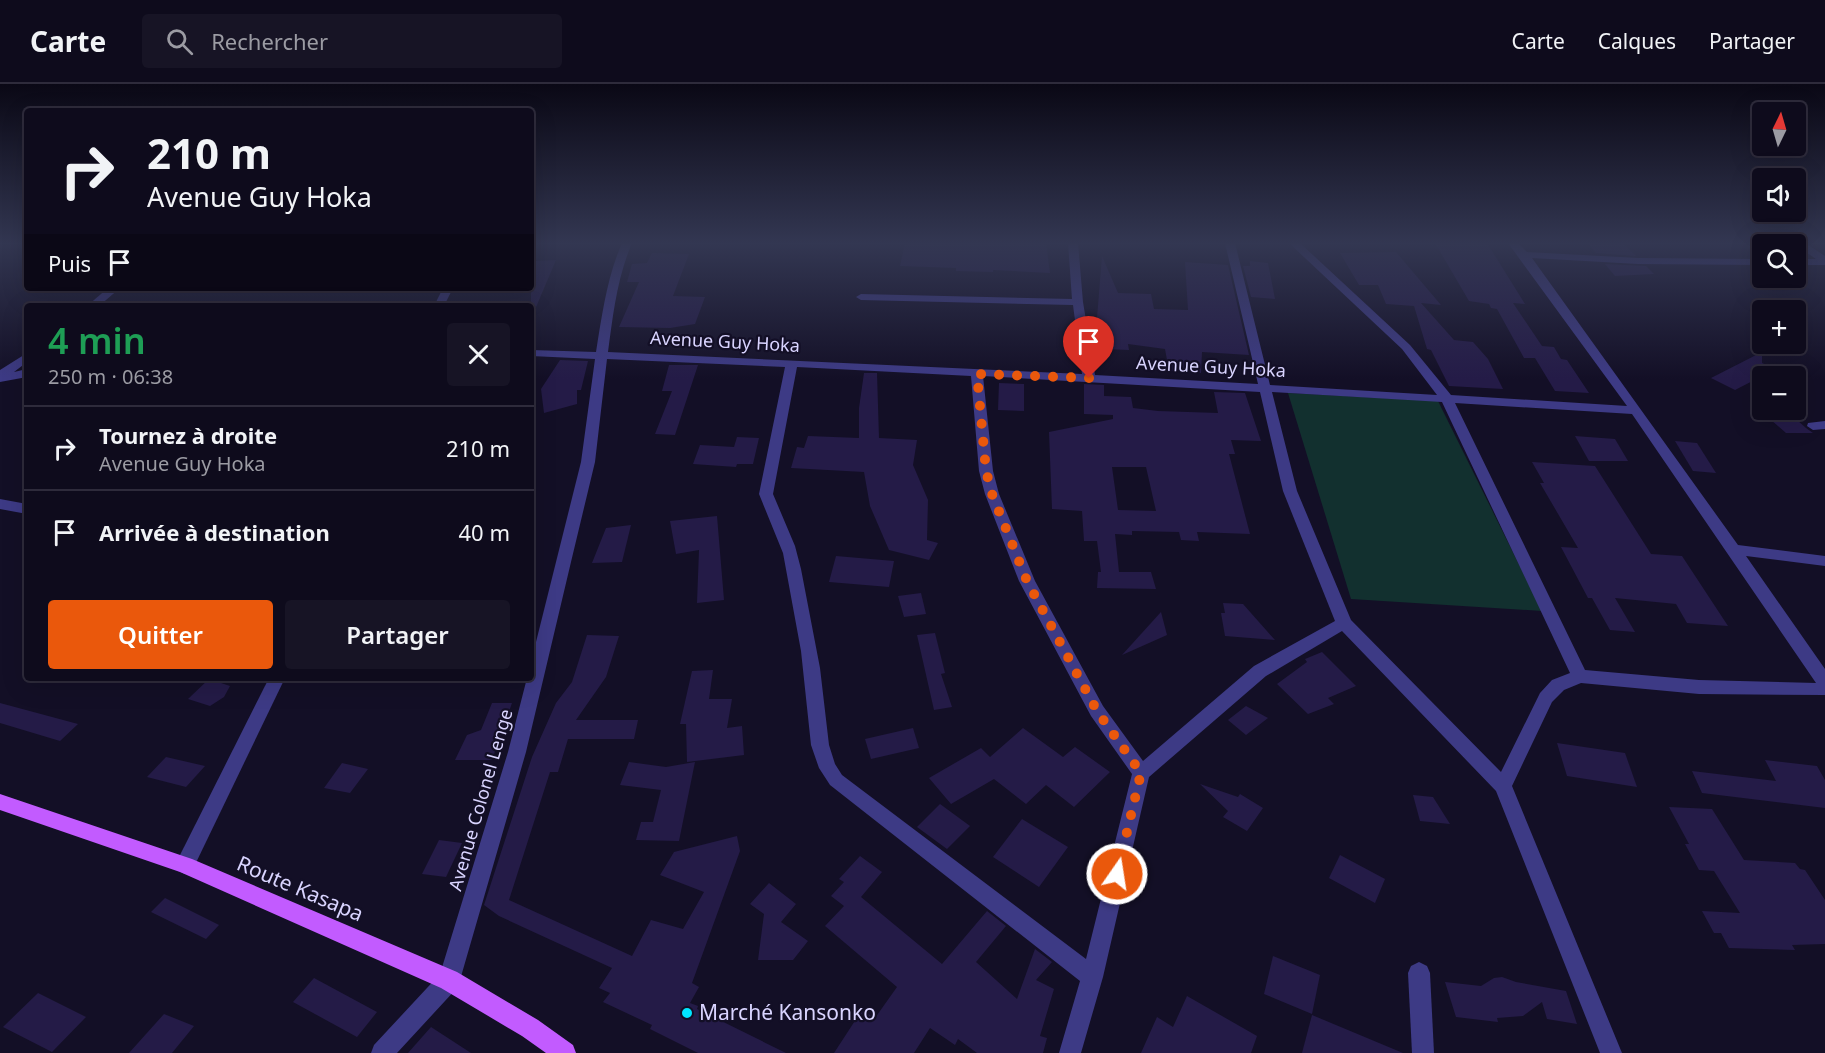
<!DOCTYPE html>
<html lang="fr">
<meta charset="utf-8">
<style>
:root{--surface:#0e0b1c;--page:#171425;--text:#f1f3f6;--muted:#9b9ba3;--line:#2e2b3b;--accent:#ea580c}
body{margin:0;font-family:"Noto Sans",sans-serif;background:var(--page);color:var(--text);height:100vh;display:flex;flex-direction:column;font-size:22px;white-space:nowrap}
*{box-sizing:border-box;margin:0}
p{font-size:20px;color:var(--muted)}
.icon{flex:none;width:33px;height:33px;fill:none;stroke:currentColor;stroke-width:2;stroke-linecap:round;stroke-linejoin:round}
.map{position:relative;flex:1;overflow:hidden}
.panel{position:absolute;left:24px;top:219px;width:510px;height:378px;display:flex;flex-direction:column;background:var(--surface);border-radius:6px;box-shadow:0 6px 24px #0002,0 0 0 2px var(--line)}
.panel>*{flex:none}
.banner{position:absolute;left:24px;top:24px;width:510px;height:183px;border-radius:6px;box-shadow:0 6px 24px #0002,0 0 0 2px var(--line);background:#0e0b1c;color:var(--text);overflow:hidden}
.needle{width:39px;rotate:5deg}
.controls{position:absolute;left:1752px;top:18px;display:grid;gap:12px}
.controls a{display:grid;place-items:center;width:54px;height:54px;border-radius:6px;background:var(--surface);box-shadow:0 6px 24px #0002,0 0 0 2px var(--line);font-size:30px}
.pin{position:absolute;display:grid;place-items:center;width:51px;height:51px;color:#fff;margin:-62px -26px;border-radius:50% 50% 50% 0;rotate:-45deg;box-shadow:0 0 6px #0007}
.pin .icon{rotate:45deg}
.me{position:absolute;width:66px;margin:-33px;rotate:13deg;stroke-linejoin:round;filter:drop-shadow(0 0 4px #0008)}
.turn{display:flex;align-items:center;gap:21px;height:126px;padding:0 24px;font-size:27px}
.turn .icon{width:78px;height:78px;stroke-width:2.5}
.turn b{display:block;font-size:42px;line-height:51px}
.then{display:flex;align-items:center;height:57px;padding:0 24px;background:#0003;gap:12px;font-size:22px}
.round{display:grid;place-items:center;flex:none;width:63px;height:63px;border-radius:6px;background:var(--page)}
.headline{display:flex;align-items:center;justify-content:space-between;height:102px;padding:0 24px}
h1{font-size:36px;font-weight:600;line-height:45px;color:#1e9e55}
.cta{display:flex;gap:12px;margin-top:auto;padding:12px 24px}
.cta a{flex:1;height:69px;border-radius:6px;background:var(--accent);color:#fff;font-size:24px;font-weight:600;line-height:69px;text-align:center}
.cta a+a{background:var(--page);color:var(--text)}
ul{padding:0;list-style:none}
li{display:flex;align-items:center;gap:18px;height:84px;padding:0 24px;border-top:2px solid var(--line)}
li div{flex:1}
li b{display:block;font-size:22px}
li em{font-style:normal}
header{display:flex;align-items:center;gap:36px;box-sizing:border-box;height:84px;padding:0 30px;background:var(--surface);border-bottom:2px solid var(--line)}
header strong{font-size:28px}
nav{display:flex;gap:33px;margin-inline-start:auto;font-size:21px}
.search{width:420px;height:54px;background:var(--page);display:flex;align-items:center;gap:15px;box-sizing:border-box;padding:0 21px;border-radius:6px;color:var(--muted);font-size:22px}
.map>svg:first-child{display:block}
</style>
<header>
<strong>Carte</strong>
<div class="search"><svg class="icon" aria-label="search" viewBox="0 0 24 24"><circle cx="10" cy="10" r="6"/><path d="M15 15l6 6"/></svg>Rechercher</div>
<nav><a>Carte</a><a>Calques</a><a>Partager</a></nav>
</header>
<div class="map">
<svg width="1825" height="969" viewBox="0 0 1825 969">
<rect width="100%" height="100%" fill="#130f26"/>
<path fill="#12302f" d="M1288,309l150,8 104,210 -191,-12z"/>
<g fill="#241b47" fill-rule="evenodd">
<path d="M905,159h141l4,30 -57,-3v2l-37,-1v-3l-56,-2z"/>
<path d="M1435,159h52l38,61 -12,-1 29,43 12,1 7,12 6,1 22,33 -34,-2 -20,-33h-11l-27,-49 -6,-1 -2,-4 -20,-3z"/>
<path d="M1587,159h36l13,13 -40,-3z"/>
<path d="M1396,168l45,53 -20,-2 33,37 19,2 15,17 15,30 -54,-3 -18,-36 -4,-1 -13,-43 -28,-2 -8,-19h-19l-19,-32z"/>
<path d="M652,169l37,1 -16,42 32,1 -10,27 -25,4 -51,-1 20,-45h-12l5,-18 15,-1z"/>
<path d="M1102,172l16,37 33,1 3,15 34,1 -3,-48 43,3 21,90 -47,-3 -1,21 -32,-2 -4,-22 -37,-5 1,6 -24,-1 -2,-9h-4l-2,-22z"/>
<path d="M556,176l-25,59v-46l5,-12z"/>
<path d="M1250,177l18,2 7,36 -24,-2 -8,-31h7z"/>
<path d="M1605,180l41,2 8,8 -39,2z"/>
<path d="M1762,268v11l14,6 -41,21 -24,-12z"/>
<path d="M560,276l28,1 -7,29h-4v14l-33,9 -3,-24z"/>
<path d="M669,281h29l-23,70 -20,-1 17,-43h-10z"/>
<path d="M864,289h13l2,65 38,2 -4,25 15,35 -1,40 11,3 -9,17 -40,-10 -19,-44 -6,-34 -73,-4 6,-21 7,1 4,-12 51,2v-30z"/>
<path d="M999,299l25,1v27l-26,-1z"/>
<path d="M1084,300l20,1v11l27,1 2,11 25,3 60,2 -4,-21 31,1 16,48 -30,-1 4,14h-6l21,80 -53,-2 2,9 -18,-1 -2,-8 -47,-1v4l-17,-1 4,38h32l5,17 -59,-1 1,-16h3l-4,-31h-13l-2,-30 -30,-2 -3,-77 64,-13v-4l-29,-1zM1112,383h34l10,44 -38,-1z"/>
<path d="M1788,328l18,16 7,5h-27l-22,-19z"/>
<path d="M1575,352l40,3 13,22h-39z"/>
<path d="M737,353l22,1 -6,26h-16l-1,3 -43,-3 7,-19 34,2z"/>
<path d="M1675,357l22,2 19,30 -23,-2z"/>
<path d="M1532,378l63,4 56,88 31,2 46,70 -41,-3 -11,-19 -61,-6 20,34 -25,-2 -18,-32h-4l-27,-51 17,1 -38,-65h4z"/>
<path d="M717,432l7,84 -27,3 2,-53 -23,4 -6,-33z"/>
<path d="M631,441l-9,37 -30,1 14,-35z"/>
<path d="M836,472l58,5 -5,26 -60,-5z"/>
<path d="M921,509l5,21 -22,3 -6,-21z"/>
<path d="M1223,519l20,1 32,36 -50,-4 -4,-23h4z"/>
<path d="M1161,528l6,23 -45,20z"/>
<path d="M935,549l10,40 -4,1 11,33 -18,3 -17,-75z"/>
<path d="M587,551l32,1 -13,41 -30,43h62l-4,19h-66l-10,33h-8l-41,128 123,56 19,-36 32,9 21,-37 -44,-17 14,-23 63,-16 3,15 -48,132 7,4 -9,16 8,3 -1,3 89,44h-88l-48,-24 2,-4 -49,-23 7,-9 -11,-5 13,-20 -113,-52 -15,-11 48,-148 24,-54 16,-21z"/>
<path d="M1322,568l34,34 -28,12 6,6 -26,10 -31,-30 30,-22 -2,-3z"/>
<path d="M713,586l-4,29h23l-5,29 15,-2 2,29 -57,7 -1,-38h-6l12,-53z"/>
<path d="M209,595l21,7 -6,11 -14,9 -22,-7z"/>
<path d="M0,619l78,21 -18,17 -60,-18z"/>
<path d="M492,619h20l-20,57h-37l12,-25 14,-5z"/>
<path d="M1246,622l22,12 -22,17 -18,-15z"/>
<path d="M913,644l6,20 -48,11 -6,-20z"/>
<path d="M1023,644l40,29 12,-10 35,25 -36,35 -28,-22 -20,19 -32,-25 -43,25 -22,-26 52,-30 9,9z"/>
<path d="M1557,659l68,10 12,34 -70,-11z"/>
<path d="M166,673l39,9 -19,21 -39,-10z"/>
<path d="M1765,676l52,6 8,14v28l-123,-15 -10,-22 84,10z"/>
<path d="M629,678l37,5 29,-5 -16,79 -43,-1 5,-18h12l8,-32 -41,-5z"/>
<path d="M342,679l26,6 -18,24 -26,-5z"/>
<path d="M1200,700l38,13 2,-3 23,14 -16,23 -24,-14 5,-6z"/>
<path d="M1413,711l20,2 17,27 -30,-3z"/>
<path d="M940,720l30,22 -23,23 -30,-22z"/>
<path d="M1669,723l43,2 32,51 51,3 5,6 5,1 20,30v44l-33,1 3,5 -66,-2 -8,-15h-7l-12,-22 38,2 -26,-42 -15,-1 -14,-26h4z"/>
<path d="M1022,735l46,28 -29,40 -46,-30z"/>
<path d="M439,756l23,3 -16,34 -24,-3z"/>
<path d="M1340,771l45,24 -10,24 -46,-25z"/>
<path d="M860,772l22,16 -21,25 81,67 45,-53 19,15 -30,36 41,37 18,-50 17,13 -16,18 18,9 -14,47 7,2 -4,15h-66l-19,-14 -3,6 -25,-17 -16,25h-80l28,-43 13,8 22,-31 -72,-61 19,-20 -13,-10 13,-14 -5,-3z"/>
<path d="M769,799l27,21 -15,18 27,19 -15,19h-35l6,-46 -14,-10z"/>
<path d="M165,814l54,27 -13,14 -55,-27z"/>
<path d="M1273,872l47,19 -8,39 -48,-20z"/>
<path d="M1502,893l14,5 50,9 11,33 -30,-5 -5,-17 -19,14 -26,2 1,4 -42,-5 -11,-35 36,4 13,-8z"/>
<path d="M314,894l63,34 -20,25 -64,-35z"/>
<path d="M38,909l48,24 -34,35 -49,-25z"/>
<path d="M1187,912l70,40 -6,17h-110l16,-36 16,10z"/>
<path d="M164,930l30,12 -22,27h-43z"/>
<path d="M1312,931l91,38h-101z"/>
<path d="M431,943l40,26h-63z"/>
</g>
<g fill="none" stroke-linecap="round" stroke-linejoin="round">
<g fill="#3d3a85" fill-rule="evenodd">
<path d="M622,159h10c-15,35 -19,72 -24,109l474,22 -9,-69 -212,-5 -5,-3 5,-3 211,5 -4,-56h10l5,59 12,73 163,9 -33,-141h10l35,142 167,10 -35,-46 -113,-106h11l110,102 41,50 176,11 -119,-163h10l9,9 111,6 124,1v6l-124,-1 -106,-6 206,287 87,11v10l-79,-10 79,113v26l-126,-1 -118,-11 -17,7 -12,12 -40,84 110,267h-22l-104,-262 -154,-160 -76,45 -117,101 -46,200 -22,76h-22l21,-72 -250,-196 -11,-17 -8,-23 -10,-94 -18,-98 -24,-59 26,-127 -178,-8 -12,103 -24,100 -45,190 -66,228 -3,8 -60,65h-26l3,-8 66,-71 68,-222 19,-74h4v-16l50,-200 14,-103 -64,-3v-6l65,2c6,-37 11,-75 26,-109zM797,283l174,9 8,95 6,23 34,87 72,135 41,58 -46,185 -244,-184 -7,-11 -6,-19 -9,-77 -19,-99 -6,-23 -22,-52zM983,292l277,16 23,99 52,130 -81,45 -111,95 -40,-55 -68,-125 -36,-87 -6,-23zM1272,308l170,10 128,271 -18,7 -12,13 -39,79 -150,-152 -54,-129zM1455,319l177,11 184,269 -117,-3 -114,-10z"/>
<path d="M1793,159h12l20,13v9h-29v-6h20z"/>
<path d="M108,204h12l-21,18h-12z"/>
<path d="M443,204h10l-9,18h-10z"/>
<path d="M27,269v9l-13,10 13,-3v8l-27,5v-12z"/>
<path d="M1825,337v8l-12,1 -6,-4 1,-3z"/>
<path d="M0,415l27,5v10l-27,-5z"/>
<path d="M269,594h16l-93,193 -7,3 -7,-3 -3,-6 3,-6z"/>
<path d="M1419,878l8,4 3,7 4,80h-22l-4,-80 3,-7z"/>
</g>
<path fill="#c25bff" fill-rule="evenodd" d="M0,710l192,65 265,113 81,48 35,25 3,8h-30l-24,-17 -81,-48 -261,-116 -180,-62z"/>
</g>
<linearGradient id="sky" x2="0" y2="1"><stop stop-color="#0a0815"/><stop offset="0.54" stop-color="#333752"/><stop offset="1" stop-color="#333752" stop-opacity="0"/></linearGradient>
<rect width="1825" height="295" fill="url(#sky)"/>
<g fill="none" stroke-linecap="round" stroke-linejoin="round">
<path stroke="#ea580c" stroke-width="10" stroke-dasharray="0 18" d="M1089,294l-112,-4 9,97 6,23 35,87 70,130 44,62 -24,101"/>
</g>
<circle fill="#00e5ff" stroke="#130f26" stroke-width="2" cx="687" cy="929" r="6"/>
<g text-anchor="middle" stroke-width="4.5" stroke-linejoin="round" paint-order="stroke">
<g font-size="18" fill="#d9d4ff" stroke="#130f26">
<text transform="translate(725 258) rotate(3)" y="6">Avenue Guy Hoka</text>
<text transform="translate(1211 283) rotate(3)" y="6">Avenue Guy Hoka</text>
<text transform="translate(481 716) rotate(-74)" y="6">Avenue Colonel Lenge</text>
</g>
<g font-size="21" fill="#d9d4ff" stroke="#130f26">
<text transform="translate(300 805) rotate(23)" y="7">Route Kasapa</text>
</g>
<g font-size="21" fill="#d9d4ff" stroke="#130f26" text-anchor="start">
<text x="699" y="936">Marché Kansonko</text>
</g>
</g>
</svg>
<div class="controls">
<a><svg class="needle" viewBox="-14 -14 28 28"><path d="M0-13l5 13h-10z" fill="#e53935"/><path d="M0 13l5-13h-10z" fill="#9b9ba3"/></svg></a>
<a><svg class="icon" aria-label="sound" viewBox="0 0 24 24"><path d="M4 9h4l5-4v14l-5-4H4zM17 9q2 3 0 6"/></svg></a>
<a><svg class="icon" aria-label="search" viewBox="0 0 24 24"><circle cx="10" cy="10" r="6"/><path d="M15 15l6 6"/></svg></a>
<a>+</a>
<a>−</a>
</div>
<div class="pin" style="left:1089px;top:294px;background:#d93025"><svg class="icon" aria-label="arrive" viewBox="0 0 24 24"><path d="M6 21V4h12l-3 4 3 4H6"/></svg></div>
<svg class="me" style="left:1117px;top:790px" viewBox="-20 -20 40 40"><circle r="17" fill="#ea580c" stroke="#fff" stroke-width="3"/><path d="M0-11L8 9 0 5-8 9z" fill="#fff"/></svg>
<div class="banner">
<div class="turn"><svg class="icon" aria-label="right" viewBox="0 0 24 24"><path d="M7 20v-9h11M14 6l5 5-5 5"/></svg><div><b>210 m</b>Avenue Guy Hoka</div></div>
<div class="then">Puis<svg class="icon" aria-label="arrive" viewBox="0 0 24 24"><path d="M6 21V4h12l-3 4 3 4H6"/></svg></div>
</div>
<section class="panel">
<div class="headline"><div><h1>4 min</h1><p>250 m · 06:38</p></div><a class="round"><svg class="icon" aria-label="close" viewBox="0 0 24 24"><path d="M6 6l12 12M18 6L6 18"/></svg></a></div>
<ul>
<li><svg class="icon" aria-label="right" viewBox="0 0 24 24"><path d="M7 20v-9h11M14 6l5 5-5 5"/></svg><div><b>Tournez à droite</b><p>Avenue Guy Hoka</p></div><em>210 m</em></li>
<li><svg class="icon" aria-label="arrive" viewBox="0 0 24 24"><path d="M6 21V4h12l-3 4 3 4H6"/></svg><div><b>Arrivée à destination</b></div><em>40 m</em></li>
</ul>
<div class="cta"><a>Quitter</a><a>Partager</a></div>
</section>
</div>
